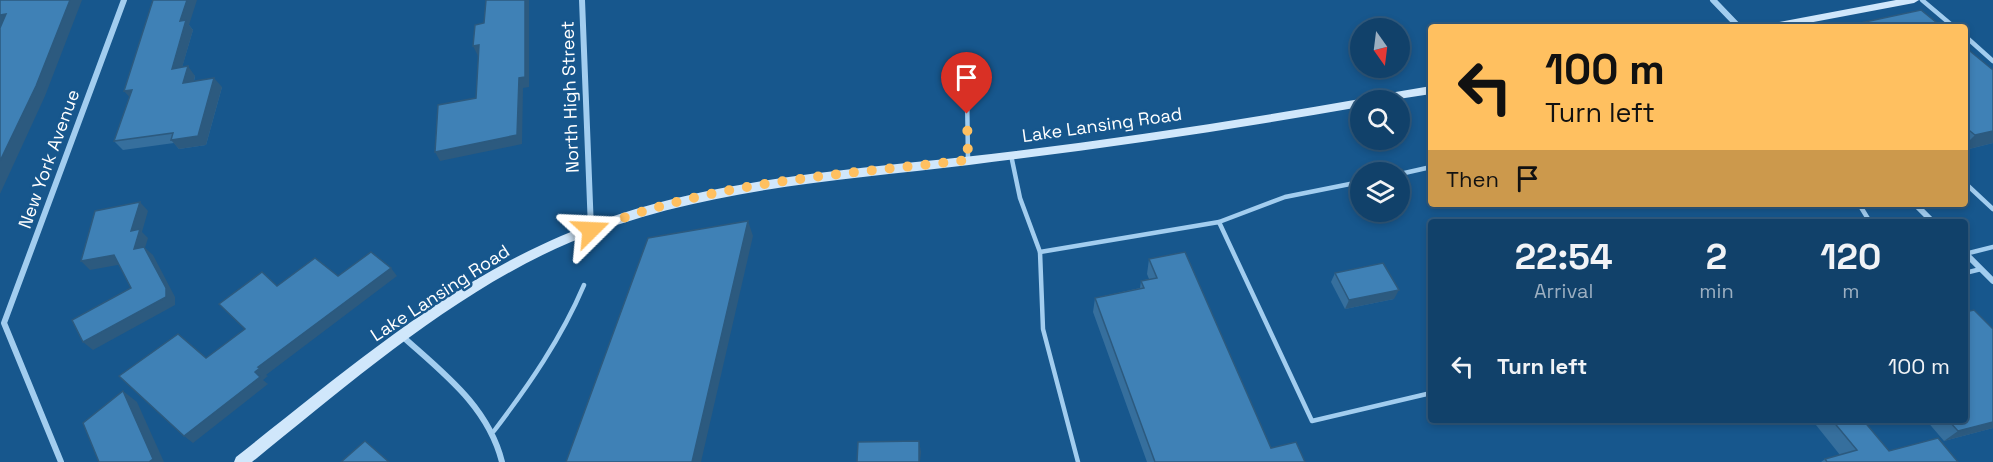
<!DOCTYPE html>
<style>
:root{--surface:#11416a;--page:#1e4c72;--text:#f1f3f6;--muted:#9cafc1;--line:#305a7e}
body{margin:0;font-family:"Space Grotesk",sans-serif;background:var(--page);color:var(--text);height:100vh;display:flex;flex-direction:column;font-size:22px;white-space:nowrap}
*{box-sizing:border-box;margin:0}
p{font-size:20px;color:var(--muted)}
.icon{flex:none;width:33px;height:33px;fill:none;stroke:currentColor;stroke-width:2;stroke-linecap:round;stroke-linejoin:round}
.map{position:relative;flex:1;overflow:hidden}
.details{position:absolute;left:1428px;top:219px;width:540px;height:204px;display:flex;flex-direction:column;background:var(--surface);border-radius:6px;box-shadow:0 3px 9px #0003,0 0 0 2px var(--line)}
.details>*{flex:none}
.hud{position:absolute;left:1428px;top:24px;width:540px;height:183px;border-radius:6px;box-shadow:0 3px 9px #0003,0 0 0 2px var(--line);background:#ffc060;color:#111;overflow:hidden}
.needle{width:39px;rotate:166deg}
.tools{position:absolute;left:1350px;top:18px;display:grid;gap:12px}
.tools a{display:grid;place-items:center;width:60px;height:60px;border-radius:50%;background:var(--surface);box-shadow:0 3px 9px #0003,0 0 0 2px var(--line);font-size:30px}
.pin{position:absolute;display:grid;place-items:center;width:51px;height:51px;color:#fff;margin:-62px -26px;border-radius:50% 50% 50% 0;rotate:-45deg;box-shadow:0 0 6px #0007}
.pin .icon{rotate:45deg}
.me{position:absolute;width:66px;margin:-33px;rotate:69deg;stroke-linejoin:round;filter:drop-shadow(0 0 4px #0008)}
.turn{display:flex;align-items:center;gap:21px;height:126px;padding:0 18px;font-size:27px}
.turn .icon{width:78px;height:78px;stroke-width:2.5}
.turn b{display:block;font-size:42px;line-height:51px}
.then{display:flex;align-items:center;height:57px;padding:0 18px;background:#0003;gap:12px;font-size:22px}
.eta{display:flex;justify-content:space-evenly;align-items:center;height:102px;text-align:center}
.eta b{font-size:36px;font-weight:700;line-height:42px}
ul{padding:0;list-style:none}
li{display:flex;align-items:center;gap:18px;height:90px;padding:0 18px}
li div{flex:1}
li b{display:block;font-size:22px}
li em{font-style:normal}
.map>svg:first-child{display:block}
</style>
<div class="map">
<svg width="1993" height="462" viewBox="0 0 1993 462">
<rect width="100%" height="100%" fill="#17578d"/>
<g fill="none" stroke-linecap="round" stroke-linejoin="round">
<g stroke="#a2cdef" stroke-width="4.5">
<path d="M1922,0l32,27"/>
<path d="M1965,36l28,25"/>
<path d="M967,90l1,70"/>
<path d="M1011,155l9,43 20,54 179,-30 93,199 119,-28"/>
<path d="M1400,174l31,-7"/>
<path d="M1965,183l28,26"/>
<path d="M1859,204l11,18"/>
<path d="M1219,222l66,-25 75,-15"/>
<path d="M1040,252l3,77 35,133"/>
<path d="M1965,254l28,-7"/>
<path d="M1965,273l16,-4"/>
<path d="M494,431c35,-46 67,-92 90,-146"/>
</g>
<g stroke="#a2cdef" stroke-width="6">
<path d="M582,0l9,229"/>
<path d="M1713,0l26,27"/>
<path d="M1915,204l18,18"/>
<path d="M1965,253l28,28"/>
<path d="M402,336c41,37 86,70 100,126"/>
<path d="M61,462l-57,-139 120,-323"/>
</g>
<g fill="#d0e7fb" fill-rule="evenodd">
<path d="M1896,0h23l-5,3 -127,24h-23l5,-3z"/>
<path d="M1431,86v8l-39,6h-25l5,-4z"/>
<path d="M1360,99l4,1h-4v7c-130,23 -260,42 -391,58 -135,16 -270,24 -398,77 -116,49 -222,142 -319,220h-18l2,-5c102,-80 204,-169 325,-221 128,-55 266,-64 403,-79 133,-15 265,-35 396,-58z"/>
</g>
</g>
<g fill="#366f9d">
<path d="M189,25l4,5 -11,37 13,9 -1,5 28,6 -16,58 -27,4 -5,-6 -51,7 -9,-9z"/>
<path d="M1965,47l28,23v73l-28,7z"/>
<path d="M1149,259l122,189 34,14h-158l-54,-150 2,-14 45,-10 1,-7 8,-2 -2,-5z"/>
<path d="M1335,273l59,26 -49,10 -14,-27z"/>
<path d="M1993,329v99l-49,13 -18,-21h39z"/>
<path d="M1812,420h51l26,31 69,11h-137l4,-3 15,-4z"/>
</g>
<g fill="#2c5a7f">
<path d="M70,0h12l-37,96 -45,98v-33z"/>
<path d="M187,0h10l-8,25 4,5 -14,48 -7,-9 8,-48z"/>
<path d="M525,0h4v87l-6,1 -1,56 -82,17 -5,-9 84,-74z"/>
<path d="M6,14l9,10 -15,2v-11z"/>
<path d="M479,45l-1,11 -5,-10z"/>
<path d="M188,66l7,10 -4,16 -8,-9z"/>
<path d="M214,78l8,9 -16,58 -27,4 -8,-9z"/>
<path d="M132,90v10l-8,-9z"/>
<path d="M1993,131v12l-28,7v-5l10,-10z"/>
<path d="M140,202l8,9 -6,21 6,6 -3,10 8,7 22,42v8l-82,45 -10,-8 83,-45 -32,-48 -3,-18z"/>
<path d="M748,221l5,15 -52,226h-9z"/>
<path d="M114,255l9,9 -33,6 -9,-9z"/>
<path d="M391,268l6,8 -131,99 2,1 -5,4 5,4 -75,59 -9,-7 71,-64 3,-5z"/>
<path d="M1399,290l-5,9 -49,10 4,-9z"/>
<path d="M123,391l14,11 27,60h-15z"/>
<path d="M1993,422v6l-49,13 14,-10z"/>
<path d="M919,441l2,11 -1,10h-1z"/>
</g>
<g fill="#3f81b6" stroke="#2c5a7f" stroke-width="1.5">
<path d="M0,0h70l-34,86 -36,75v-133l6,-14 -6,1z"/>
<path d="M153,0h34l-7,21 6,-1 -14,49 16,-3 -5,17 31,-5 -16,58 -27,4 2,-7 -59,8 18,-51 -8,1z"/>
<path d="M486,0h39v77l-6,1 -2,57 -82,17 3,-47 38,-7 3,-53 -6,1 2,-21 9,-2z"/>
<path d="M1921,10l21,17h-89l-2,-2z"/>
<path d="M1965,47l28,23v61l-18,4 -10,-8z"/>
<path d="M140,202l-9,29 9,-2 -6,20 10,-2 22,41v9l-83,45 -11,-22 59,-32 -17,-33 -33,6 14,-50z"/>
<path d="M748,221l-56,241h-126l82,-224z"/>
<path d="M371,252l20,16 -133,99 2,1 -5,4 5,5 -76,59 -65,-60 59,-42 28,24 39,-29 -26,-25 43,-32 15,14 38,-28 23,18z"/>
<path d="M1185,252l86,196 25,-6 9,20h-150l-60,-164 49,-10 -3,-7 16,-3 -8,-19z"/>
<path d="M1383,263l16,27 -50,10 -14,-27z"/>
<path d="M1974,310l19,19v93l-35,9 -10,-11h17v-108z"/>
<path d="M123,391l30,68 -4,3h-50l-16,-39z"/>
<path d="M1832,420h31l26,31 49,-13 20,24h-131l-2,-3 32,-9z"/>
<path d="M365,441l24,21h-48z"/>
<path d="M919,441v21h-62l1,-20z"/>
</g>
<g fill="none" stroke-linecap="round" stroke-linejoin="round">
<path stroke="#ffc060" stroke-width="10" stroke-dasharray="0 18" d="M591,230c120,-49 249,-55 377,-70l-1,-46"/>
</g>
<g text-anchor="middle" stroke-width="5" stroke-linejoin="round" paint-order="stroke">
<g font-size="18" fill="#fff" stroke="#17578d">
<text transform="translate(570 97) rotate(-92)" y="6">North High Street</text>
<text transform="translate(1102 125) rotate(-8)" y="6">Lake Lansing Road</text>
<text transform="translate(49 159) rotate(-70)" y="6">New York Avenue</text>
<text transform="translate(440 293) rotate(-33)" y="6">Lake Lansing Road</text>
</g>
</g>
</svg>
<div class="tools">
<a><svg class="needle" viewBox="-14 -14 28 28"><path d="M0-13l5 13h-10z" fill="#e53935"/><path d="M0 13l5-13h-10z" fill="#9cafc1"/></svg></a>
<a><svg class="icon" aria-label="search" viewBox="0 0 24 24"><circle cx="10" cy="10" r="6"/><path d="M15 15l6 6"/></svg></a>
<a><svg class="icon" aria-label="layers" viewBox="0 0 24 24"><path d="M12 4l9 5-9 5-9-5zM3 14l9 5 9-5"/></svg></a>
</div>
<div class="pin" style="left:967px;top:114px;background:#d93025"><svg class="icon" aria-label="arrive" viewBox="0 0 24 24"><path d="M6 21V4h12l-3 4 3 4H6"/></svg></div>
<svg class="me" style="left:591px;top:230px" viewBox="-20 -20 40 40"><path d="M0-17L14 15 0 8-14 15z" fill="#ffc060" stroke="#fff" stroke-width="4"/></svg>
<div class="hud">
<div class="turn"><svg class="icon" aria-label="left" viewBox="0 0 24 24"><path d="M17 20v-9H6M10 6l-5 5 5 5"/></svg><div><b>100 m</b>Turn left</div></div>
<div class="then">Then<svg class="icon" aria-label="arrive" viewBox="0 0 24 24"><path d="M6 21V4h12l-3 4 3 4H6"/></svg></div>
</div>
<section class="details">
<div class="eta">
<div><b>22:54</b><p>Arrival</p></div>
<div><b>2</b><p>min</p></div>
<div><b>120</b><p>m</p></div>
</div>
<ul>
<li><svg class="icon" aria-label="left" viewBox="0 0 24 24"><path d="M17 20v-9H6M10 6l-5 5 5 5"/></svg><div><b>Turn left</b></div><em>100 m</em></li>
</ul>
</section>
</div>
